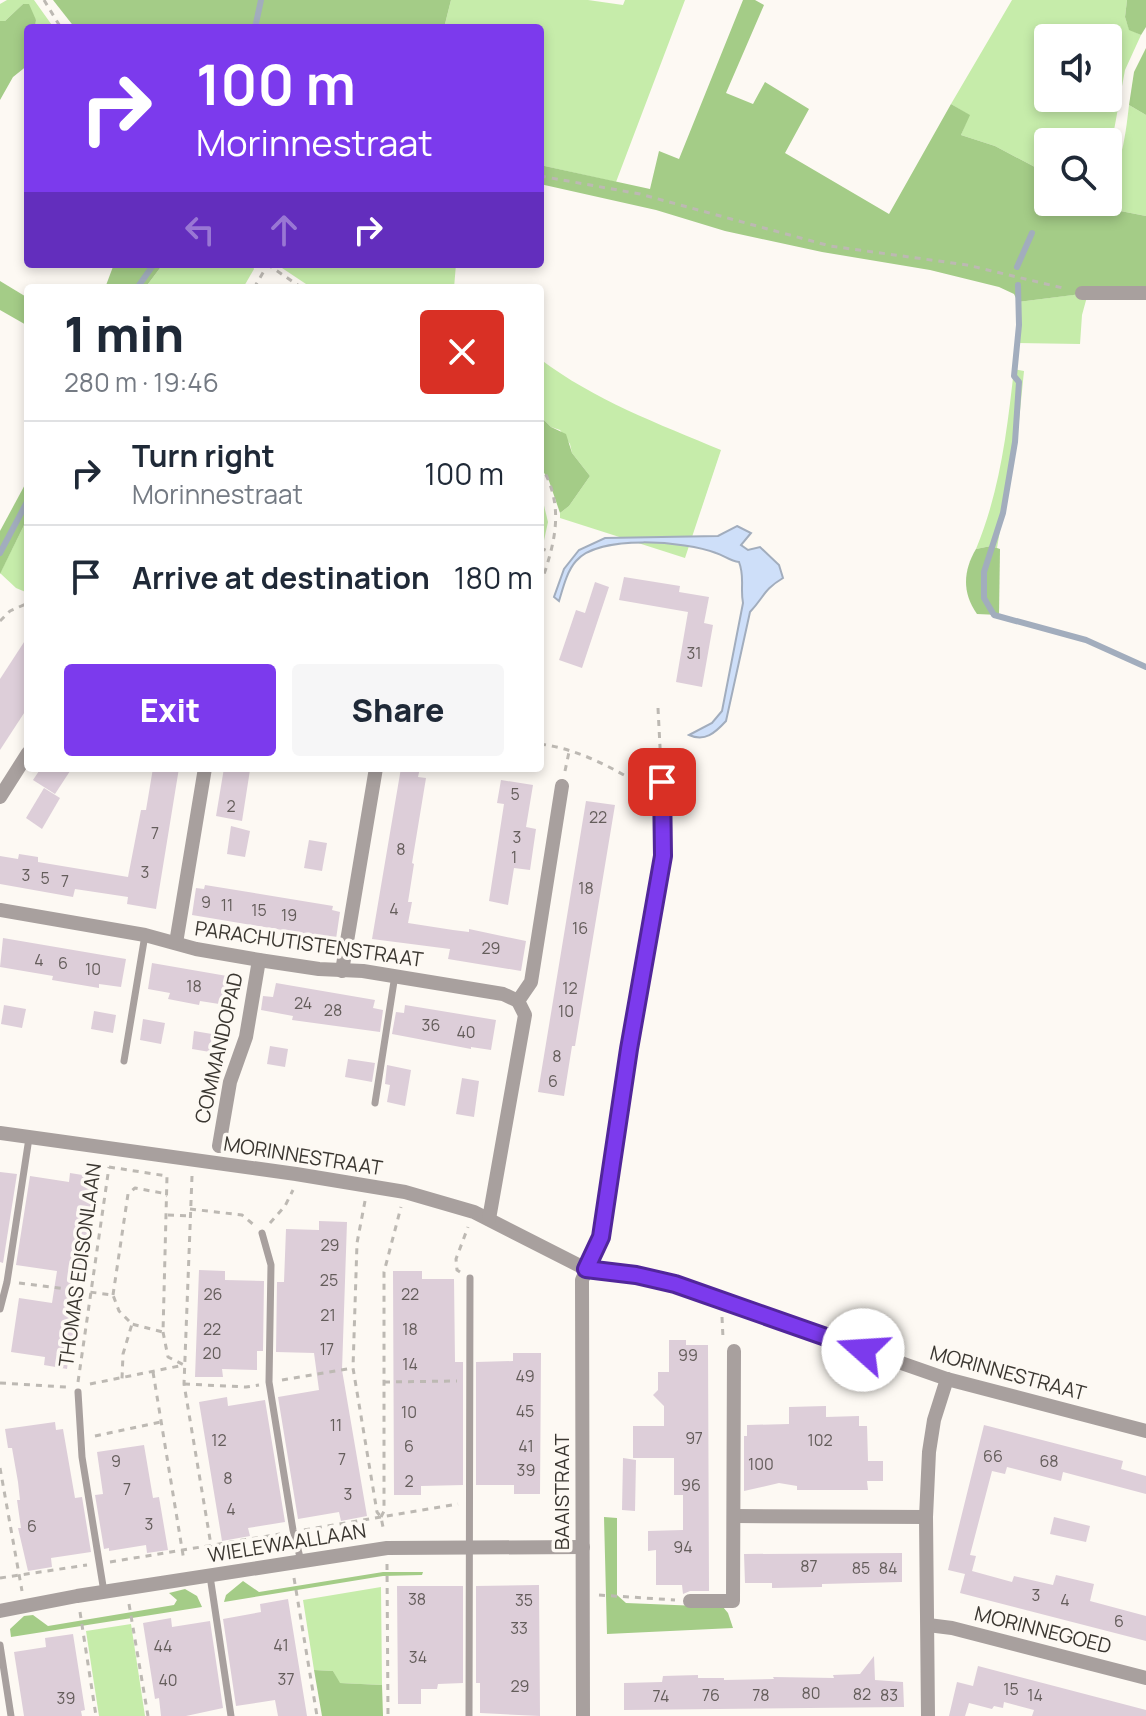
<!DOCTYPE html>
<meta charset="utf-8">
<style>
:root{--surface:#fff;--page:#f6f6f7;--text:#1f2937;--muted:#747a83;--line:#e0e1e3;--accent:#7c3aed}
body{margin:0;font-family:Manrope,sans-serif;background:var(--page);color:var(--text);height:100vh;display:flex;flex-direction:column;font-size:30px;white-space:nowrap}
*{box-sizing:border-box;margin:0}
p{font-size:26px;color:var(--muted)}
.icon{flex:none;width:44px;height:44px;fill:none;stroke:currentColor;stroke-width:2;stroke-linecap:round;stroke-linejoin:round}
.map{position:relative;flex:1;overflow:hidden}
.details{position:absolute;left:24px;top:284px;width:520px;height:488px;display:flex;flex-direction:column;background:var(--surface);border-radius:8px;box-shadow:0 4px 12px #0003}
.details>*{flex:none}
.hud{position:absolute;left:24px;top:24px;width:520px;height:244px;border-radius:8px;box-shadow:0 4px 12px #0003;background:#7c3aed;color:#fff;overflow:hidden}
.controls{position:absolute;left:1034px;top:24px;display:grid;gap:16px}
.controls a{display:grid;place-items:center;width:88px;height:88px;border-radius:8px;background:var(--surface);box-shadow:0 4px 12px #0003;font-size:40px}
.pin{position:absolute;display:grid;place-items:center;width:68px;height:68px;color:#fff;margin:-34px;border-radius:16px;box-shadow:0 4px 12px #0006}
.me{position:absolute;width:88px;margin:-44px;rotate:289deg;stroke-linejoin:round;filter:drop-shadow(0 0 6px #0008)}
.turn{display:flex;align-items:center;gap:28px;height:168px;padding:0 40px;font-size:36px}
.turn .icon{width:104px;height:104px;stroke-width:2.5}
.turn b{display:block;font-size:56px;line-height:68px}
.lanes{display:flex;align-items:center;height:76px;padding:0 40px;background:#0003;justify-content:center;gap:40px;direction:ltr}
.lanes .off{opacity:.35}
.round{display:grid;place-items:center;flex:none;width:84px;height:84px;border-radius:8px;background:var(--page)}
.headline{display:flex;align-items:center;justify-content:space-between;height:136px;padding:0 40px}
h1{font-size:48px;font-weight:800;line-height:60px}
.primary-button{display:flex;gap:16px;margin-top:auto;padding:16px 40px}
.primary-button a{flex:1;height:92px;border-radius:8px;background:var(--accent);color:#fff;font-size:32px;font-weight:800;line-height:92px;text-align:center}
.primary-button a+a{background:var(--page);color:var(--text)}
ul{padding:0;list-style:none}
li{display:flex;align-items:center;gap:24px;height:104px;padding:0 40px;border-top:2px solid var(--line)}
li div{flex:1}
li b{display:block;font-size:30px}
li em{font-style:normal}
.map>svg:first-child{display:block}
</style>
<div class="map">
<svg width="1146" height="1716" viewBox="0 0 1146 1716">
<rect width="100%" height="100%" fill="#fdf9f3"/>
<g fill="#c6ecaa" fill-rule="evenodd">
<path d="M7,0h27l20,28h-19l1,-8 -13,-16 -18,17h-5v-17z"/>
<path d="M451,0h137l35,5 2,-5h60l-69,182 -76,-17v-137h-96z"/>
<path d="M1012,0h115l-2,17 4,12 12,6 -16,35 -17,93v-21h-60v32l-53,-28 -34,-11 8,-20 -18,-11zM1048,38h60v60h-60z"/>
<path d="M1129,105l17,10v101l-41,-8 -8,-6h11c0,-18 7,-28 12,-44 5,-18 7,-35 9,-53z"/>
<path d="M163,264h89l2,5 -11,19h-98z"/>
<path d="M276,264h180l-2,24h-142z"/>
<path d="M1088,293l-6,22 -2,29 -63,-1 1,-41z"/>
<path d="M540,359c54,41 119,65 181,91l-36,108 -125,-40v-5l9,-7 21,-30 -18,-23 -2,-9 -10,-14 -9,-3 -11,-11z"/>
<path d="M1014,369l10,2 -5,50 -22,127 -6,-2 -15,3c24,-58 31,-118 38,-180z"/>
<path d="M540,489l8,33 -8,37z"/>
<path d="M28,517v76l-12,-5 -16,-15z"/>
<path d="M381,1587l1,98 -43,-2 -6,-12 -19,-1 -11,-70z"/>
<path d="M131,1624l14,92h-46l-13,-85z"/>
</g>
<g fill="#a4cc87">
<path d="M53,0h398l-7,28h-369z"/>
<path d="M743,0h12l9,5 -38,88 27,11 12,-22 44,27 -24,44 104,61 62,-110 19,11 -9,20 34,11 53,28v28h49l8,6 41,8v75l-49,1 -79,10 -4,-8 -15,-7 -69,-17 -108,-18 -97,-21 -69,-21 -116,-26v-19l110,24 9,-38 20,8z"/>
<path d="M1127,0h19v27l-5,8 -12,-5 -4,-13z"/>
<path d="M23,4h6l7,16 -1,8h-7v37l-15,12 -13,23v-79h5z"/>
<path d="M1146,48v67l-17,-10 5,-33z"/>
<path d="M114,264h49l-18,24h-40z"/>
<path d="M0,281l28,17v28l-28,-16z"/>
<path d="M540,416l11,11 15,7 6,19 18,23 -21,30 -9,7 -11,-32 -9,-15z"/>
<path d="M28,479v38l-28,57v-43z"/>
<path d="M991,546l9,3 -1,66 -22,-1c-15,-21 -14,-43 -1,-65z"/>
<path d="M604,1517l13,1v77l9,8 97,4 5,6 5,15 -126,6z"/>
<path d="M383,1572h40l-1,3 -39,1 -159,26 2,-7 17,-14 16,11z"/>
<path d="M185,1589l12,7 5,11 -191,30 -1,-8 14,-13 9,-1 15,11 126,-21 3,-5 -8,-7z"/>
<path d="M314,1670l19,1 7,12 42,2 1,31h-61z"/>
</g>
<path fill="#cedff9" stroke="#a2adbd" stroke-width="2" d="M737,526l14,7 -10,12 7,5 12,-3 19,18 4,13c-20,12 -18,18 -33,34l-24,109c-11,12 -21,21 -37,14l23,-12 10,-12 21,-108c-3,-15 2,-26 -4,-41 -9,-1 -14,-6 -23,-9 -30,-12 -118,-19 -140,8 -9,10 -13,27 -17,40l-5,-4 10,-28 15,-19 26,-12 113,-2z"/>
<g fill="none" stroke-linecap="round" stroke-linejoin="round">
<g stroke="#a2adbd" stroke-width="6">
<path d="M255,28l6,-28"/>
<path d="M1017,267l15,-34"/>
<path d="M1018,285l1,40 -5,51 5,6 -4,60 -12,71 -19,59v26l10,17 92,25 60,27"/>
<path d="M137,288l17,-24"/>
<path d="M0,553l28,-53"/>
</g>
</g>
<g fill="#ddced9">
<path d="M624,577l56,9 -1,6 30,5 -5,26 9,2 -11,62 -26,-5 12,-70 -69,-12z"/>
<path d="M595,582l14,5 -27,81 -23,-8 17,-50 9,3z"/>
<path d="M28,636v71l-28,43v-71z"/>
<path d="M41,768h31l-17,26 -22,-14z"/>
<path d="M153,768h26l-23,141 -29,-5 1,-7 -53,-8 -2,8 -73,-13v-28l18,3 1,-5 19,3v5l90,15 13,-67h5z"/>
<path d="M224,768l26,2 -8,51 -26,-5z"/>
<path d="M401,768h19l-2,9 8,1 -14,85 2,1 -6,38h4l-4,21 45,7 16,2v-3l57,12 -5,30 -73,-12 2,-10 -78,-10z"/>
<path d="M501,780l32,5 -7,42 10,2 -6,41 -16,-2 -6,37 -19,-4 15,-97 -7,-1z"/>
<path d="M44,788l16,10 -18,31 -16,-11z"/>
<path d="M586,801l29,4 -40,241h-3l-8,50 -26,-4z"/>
<path d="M231,826l19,5 -5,26 -18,-3z"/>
<path d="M309,840l18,3 -5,28 -18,-3z"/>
<path d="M205,885l128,21 -1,4 8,2 -4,27 -144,-24 4,-27 8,1z"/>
<path d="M3,938l123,21 -5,28 -22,-3v4l-47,-8 1,-4 -53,-9z"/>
<path d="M152,963l75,13 -1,8 10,2 -4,20 -32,-5 -1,4 -31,-6 2,-6 -22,-4z"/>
<path d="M276,983l99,17 -2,8 10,2 -3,22 -88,-12 1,-4 -32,-6 2,-14 10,1z"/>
<path d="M4,1005l22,4 -4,19 -21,-4z"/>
<path d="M405,1005l91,15 -5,30 -20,-3v2l-79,-15 4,-22 8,1z"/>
<path d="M94,1011l22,4 -3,18 -22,-4z"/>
<path d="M143,1019l22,4 -4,21 -21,-4z"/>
<path d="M194,1031l18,3 -2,18 -18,-3z"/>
<path d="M270,1046l18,3 -3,18 -18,-3z"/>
<path d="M348,1059l27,4 -3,19 -27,-5z"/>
<path d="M387,1065l24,5 -6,36 -18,-4 3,-17 -5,-1z"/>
<path d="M462,1078l17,3 -5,36 -18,-3z"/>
<path d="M0,1172l17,2 -14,89 -3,-1z"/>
<path d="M70,1173l25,4 -4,27h3l-2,16h-3l-16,106h3l-1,8 -1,7h-3l-4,28 -23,-4 1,-8 -34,-5 8,-54 33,5 5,-32 -41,-6 14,-89 39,6z"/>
<path d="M319,1221l28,1 -5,148 25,146 -26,5 -2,-9 -41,7 -20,-122 41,-7 -5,-37 -38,-1 1,-70h7l2,-53 33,1z"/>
<path d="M199,1270l26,1v9l39,1 -1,70h-6v19l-35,-1 1,8h-28z"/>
<path d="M393,1271h29v8h32l1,83h8v123l-42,1v9h-27z"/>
<path d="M669,1340h17v5h22l1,246h-19l-7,3 -1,-9h-26v-35l-8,1v-20l35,-1v-35h-9v-37h-41v-32h31v-20l-11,-11 5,-5v-18h11z"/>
<path d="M513,1353h28l-1,141h-26v-9h-38v-123l37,-1z"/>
<path d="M227,1397l1,9 37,-6 20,122 -37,6 2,8 -28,5 -23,-139z"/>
<path d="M826,1406v11l33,-1v10h8l1,35h15v20h-16l1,9h-71v-4l-18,-3 -35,8v-55h3v-11l42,-1v-17z"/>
<path d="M55,1422l1,8 7,-1 12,69 7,-1 9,55 -40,6 1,9 -24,4 -10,-43h3l-4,-28h3l-2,-18 -6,-34h-4l-3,-19z"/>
<path d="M984,1425l139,36 -2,8 25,7v18l-83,-22 -2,9 -54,-14 -2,7 -13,-3 -22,84 6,1 -4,15 40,11 2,-6 39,9 3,-10 38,9 -4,17 56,15v25l-186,-48 5,-19 -17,-4z"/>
<path d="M144,1445l9,53 6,-1 9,53 -21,3 -1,-8 -37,6v-3l-5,1 -9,-54 8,-1 -6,-42z"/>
<path d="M623,1458l13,2 -1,51 -13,-1z"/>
<path d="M1054,1517l36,9 -4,16 -36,-8z"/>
<path d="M902,1553v29l-80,2v3l-50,1v-5h-27l-1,-29z"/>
<path d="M539,1585l1,131 -60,-3v-30h-4v-97z"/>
<path d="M397,1586h66v97l-25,1 -1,5h-16v15h-23z"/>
<path d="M288,1599l19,117h-29l-3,-16 -39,6 -13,-87 38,-7 -1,-8z"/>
<path d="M171,1618l1,9 38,-6 13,87 -37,8h-25l-2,-18 -4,1 -12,-76z"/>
<path d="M73,1634l12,76 -4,1 1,5h-58l-10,-64 32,-5 -1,-9z"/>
<path d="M874,1656l1,24 28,2 1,25 -280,3v-27l38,-1 1,-6 35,-1v3h26v2l50,-1 -1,-2 61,1 -1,-3 27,-1z"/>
<path d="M978,1666l168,44v6h-114l2,-6 -30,-8 -1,6 -9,-2 -2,3 -23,-6 -4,13h-16l8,-34 16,4z"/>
</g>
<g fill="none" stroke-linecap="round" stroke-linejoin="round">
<g stroke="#bdb9b3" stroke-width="3" stroke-dasharray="6 6" stroke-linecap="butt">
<path d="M44,0l17,28"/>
<path d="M540,176l100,18 190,52 137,19 100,24"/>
<path d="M267,264l35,24"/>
<path d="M254,288l14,-24"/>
<path d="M540,464c26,42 15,79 0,122"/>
<path d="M540,548l11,4"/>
<path d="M0,621l10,-10 18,-8"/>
<path d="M658,708l3,58"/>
<path d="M540,744c39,5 73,24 106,44"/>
<path d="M565,771l4,-19"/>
<path d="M109,1167l58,9 -4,156 -31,-8"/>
<path d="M192,1176l-8,208 29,173"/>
<path d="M365,1201l-8,42 -4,125 24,144 4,5 3,15"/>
<path d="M190,1209l52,6 12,10"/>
<path d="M168,1215l22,1"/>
<path d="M270,1223l15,-17 8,-16"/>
<path d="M460,1272l-3,-2 -1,-11 12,-32"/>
<path d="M19,1283l94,12 6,16 13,13 -9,30 -1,25"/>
<path d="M113,1295l15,-101 7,-6 27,5 5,3"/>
<path d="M722,1317l1,21"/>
<path d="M163,1332l5,25 16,8"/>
<path d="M153,1372l31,189"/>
<path d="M282,1380l71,-12"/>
<path d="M78,1382l31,-215"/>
<path d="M384,1382l73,-1"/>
<path d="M0,1383l66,4"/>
<path d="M90,1384l94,-19"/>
<path d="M184,1384l62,3 13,-2"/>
<path d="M95,1436l66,-14"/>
<path d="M0,1468l22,123"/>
<path d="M381,1517l3,-6v-239l17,-65"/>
<path d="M304,1530l154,-26"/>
<path d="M110,1562l170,-28"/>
<path d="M387,1564l1,152"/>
<path d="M0,1578l87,-13"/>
<path d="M294,1578l23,138"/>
<path d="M599,1595l76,5"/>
<path d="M129,1604l19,112"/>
<path d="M80,1612l16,104"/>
</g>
<g stroke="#a8a09e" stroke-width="7">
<path d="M124,1061l21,-126"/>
<path d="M375,1103l20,-128"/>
<path d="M262,1233l9,32 -2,117 24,148 8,31"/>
<path d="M0,1309l7,-27 22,-144"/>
<path d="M78,1392l4,65 22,135"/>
<path d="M210,1576l21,140"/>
<path d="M0,1645l11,71"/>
<path d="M469,1716l1,-438"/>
</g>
<g stroke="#a8a09e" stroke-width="14">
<path d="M1082,293h64"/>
<path d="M0,797l28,-44"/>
<path d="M0,910l145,25 51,14 63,11 60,9 44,2 140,23 15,7"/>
<path d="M176,943l29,-175"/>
<path d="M342,971l34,-203"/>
<path d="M0,1133l296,41 109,18 69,20 112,57 50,6 39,9 272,95 199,52"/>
<path d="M219,1146l11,-64 16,-45 13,-77"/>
<path d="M489,1219l36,-204 -7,-14 13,-19 31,-196"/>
<path d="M735,1516l191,1"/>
<path d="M690,1601h43l1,-250"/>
<path d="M0,1611l77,-15 310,-48 196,-1"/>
<path d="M928,1625l24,3 194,50"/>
<path d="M583,1716l-1,-436 19,-43 28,-188 34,-193 -1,-74"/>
<path d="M928,1716l-2,-199 3,-65 5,-32 13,-41"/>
</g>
</g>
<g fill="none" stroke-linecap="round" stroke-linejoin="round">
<defs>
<path id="route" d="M662,782l1,74 -34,193 -28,188 -15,32 50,6 39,9 188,66"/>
</defs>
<use href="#route" stroke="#51269a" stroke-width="20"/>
<use href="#route" stroke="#7c3aed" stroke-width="14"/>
</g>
<g text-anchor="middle" stroke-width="7" stroke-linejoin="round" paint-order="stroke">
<g font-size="16" fill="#645d5b">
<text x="694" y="659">31</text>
<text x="515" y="800">5</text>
<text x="231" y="812">2</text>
<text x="598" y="823">22</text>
<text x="155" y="839">7</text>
<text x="517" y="843">3</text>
<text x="401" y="855">8</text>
<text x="514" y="863">1</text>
<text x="145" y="878">3</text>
<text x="26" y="881">3</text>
<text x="45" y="884">5</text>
<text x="65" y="887">7</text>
<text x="586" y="894">18</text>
<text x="206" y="908">9</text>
<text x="227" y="911">11</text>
<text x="394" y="915">4</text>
<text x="259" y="916">15</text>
<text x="289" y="921">19</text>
<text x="580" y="934">16</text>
<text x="491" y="954">29</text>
<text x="39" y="966">4</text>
<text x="63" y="969">6</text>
<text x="93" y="975">10</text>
<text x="194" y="992">18</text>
<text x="570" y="994">12</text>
<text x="303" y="1009">24</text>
<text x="333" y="1016">28</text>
<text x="566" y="1017">10</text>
<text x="431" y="1031">36</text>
<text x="466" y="1038">40</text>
<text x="557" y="1062">8</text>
<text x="553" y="1087">6</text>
<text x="330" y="1251">29</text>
<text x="329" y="1286">25</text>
<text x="213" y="1300">26</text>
<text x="410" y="1300">22</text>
<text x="328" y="1321">21</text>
<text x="212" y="1335">22</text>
<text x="410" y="1335">18</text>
<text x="327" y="1355">17</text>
<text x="212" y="1359">20</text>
<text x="688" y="1361">99</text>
<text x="410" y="1370">14</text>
<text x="525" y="1382">49</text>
<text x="525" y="1417">45</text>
<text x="409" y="1418">10</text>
<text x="336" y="1431">11</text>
<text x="694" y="1444">97</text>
<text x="219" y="1446">12</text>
<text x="820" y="1446">102</text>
<text x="409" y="1452">6</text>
<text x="526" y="1452">41</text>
<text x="993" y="1462">66</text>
<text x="342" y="1465">7</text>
<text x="116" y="1467">9</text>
<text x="1049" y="1467">68</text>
<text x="761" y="1470">100</text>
<text x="526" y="1476">39</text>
<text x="228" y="1484">8</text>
<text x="409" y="1487">2</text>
<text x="691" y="1491">96</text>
<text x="127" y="1495">7</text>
<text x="348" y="1500">3</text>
<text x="231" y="1515">4</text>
<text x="149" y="1530">3</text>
<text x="32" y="1532">6</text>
<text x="683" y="1553">94</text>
<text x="809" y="1572">87</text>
<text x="861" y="1574">85</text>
<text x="888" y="1574">84</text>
<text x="1036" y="1601">3</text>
<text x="417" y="1605">38</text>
<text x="524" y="1606">35</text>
<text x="1065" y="1606">4</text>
<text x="1119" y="1627">6</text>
<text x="519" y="1634">33</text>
<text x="281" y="1651">41</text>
<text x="163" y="1652">44</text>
<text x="418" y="1663">34</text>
<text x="286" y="1685">37</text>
<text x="168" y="1686">40</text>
<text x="520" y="1692">29</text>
<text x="1011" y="1695">15</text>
<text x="811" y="1699">80</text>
<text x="862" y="1700">82</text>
<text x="711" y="1701">76</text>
<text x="761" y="1701">78</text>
<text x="889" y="1701">83</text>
<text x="1035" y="1701">14</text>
<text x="661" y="1702">74</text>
<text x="66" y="1704">39</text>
</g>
<g font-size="20" fill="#3b3731" stroke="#fdf9f3">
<text transform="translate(309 944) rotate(8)" y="7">PARACHUTISTENSTRAAT</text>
<text transform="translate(219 1048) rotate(-77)" y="7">COMMANDOPAD</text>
<text transform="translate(303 1156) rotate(9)" y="7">MORINNESTRAAT</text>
<text transform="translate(80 1265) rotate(-82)" y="7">THOMAS EDISONLAAN</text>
<text transform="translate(1008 1373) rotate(15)" y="7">MORINNESTRAAT</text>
<text transform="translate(562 1492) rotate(-90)" y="7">BAAISTRAAT</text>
<text transform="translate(287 1543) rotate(-9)" y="7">WIELEWAALLAAN</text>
<text transform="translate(1043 1630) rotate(14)" y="7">MORINNEGOED</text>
</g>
</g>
</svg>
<div class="controls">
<a><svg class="icon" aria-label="sound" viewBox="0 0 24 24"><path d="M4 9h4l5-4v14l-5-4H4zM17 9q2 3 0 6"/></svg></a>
<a><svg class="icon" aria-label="search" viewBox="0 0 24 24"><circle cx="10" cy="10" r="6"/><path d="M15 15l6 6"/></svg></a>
</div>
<div class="pin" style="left:662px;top:782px;background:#d93025"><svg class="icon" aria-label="arrive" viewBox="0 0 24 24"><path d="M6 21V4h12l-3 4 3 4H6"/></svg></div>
<svg class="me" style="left:863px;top:1350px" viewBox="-20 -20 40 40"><circle r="19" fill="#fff"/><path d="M0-13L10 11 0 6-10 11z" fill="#7c3aed"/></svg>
<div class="hud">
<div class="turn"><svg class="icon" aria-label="right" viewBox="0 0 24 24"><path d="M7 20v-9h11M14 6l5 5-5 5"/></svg><div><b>100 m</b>Morinnestraat</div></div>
<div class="lanes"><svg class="icon off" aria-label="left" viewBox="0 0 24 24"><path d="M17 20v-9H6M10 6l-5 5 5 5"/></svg><svg class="icon off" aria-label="ahead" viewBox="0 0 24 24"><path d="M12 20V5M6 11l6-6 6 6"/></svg><svg class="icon" aria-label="right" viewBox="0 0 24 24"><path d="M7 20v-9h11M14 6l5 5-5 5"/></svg></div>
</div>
<section class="details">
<div class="headline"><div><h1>1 min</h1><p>280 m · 19:46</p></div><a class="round" style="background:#d93025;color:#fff"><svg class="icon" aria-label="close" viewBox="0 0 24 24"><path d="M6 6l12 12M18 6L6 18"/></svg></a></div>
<ul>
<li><svg class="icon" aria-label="right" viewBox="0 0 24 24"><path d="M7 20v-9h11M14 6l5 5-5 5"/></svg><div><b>Turn right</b><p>Morinnestraat</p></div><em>100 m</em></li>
<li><svg class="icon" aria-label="arrive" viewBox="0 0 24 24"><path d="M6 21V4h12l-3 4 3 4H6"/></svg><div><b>Arrive at destination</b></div><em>180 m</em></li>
</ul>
<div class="primary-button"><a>Exit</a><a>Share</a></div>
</section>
</div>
